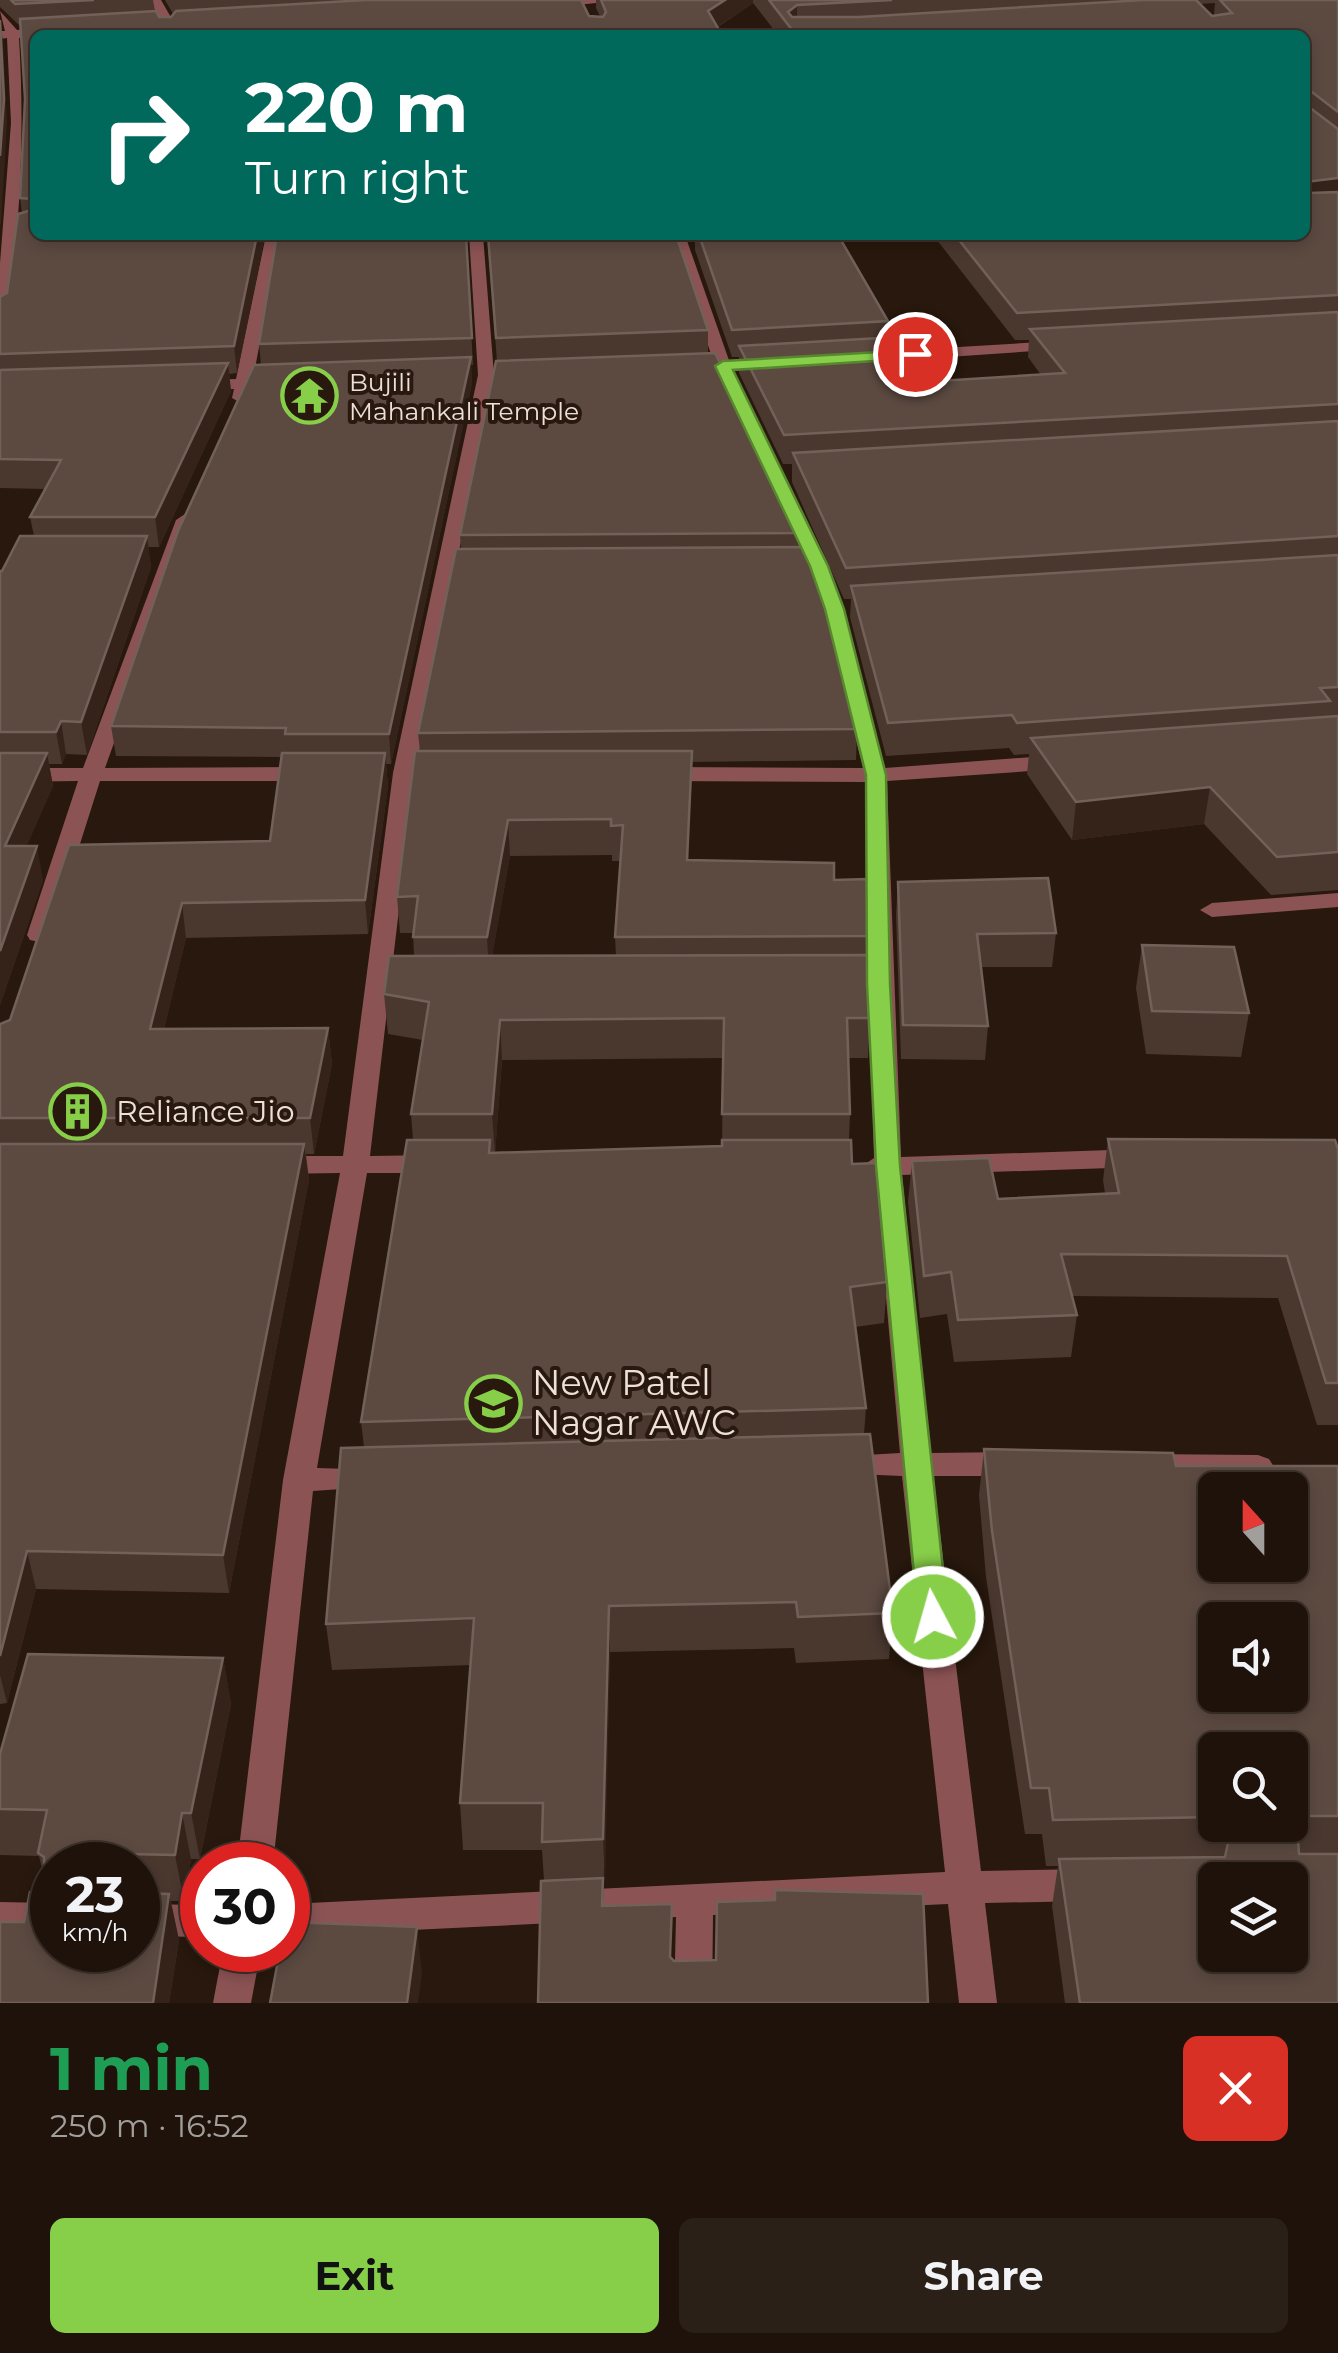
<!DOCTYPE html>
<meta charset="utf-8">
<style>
:root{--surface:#1e120a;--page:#2b2018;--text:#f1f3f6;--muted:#a19e9c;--line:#3c322b;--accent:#88cf49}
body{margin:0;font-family:Montserrat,sans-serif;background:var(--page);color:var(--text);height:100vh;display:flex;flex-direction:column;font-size:38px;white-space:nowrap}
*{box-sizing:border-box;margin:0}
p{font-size:32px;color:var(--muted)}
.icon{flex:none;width:55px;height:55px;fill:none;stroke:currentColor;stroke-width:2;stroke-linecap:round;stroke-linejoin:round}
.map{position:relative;height:2003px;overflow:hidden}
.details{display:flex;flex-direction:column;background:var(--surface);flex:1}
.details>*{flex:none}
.hud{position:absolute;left:30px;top:30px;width:1280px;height:210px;border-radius:15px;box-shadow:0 5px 15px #0003,0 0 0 2px var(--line);background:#00695c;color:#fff;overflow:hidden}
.needle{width:65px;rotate:339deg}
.controls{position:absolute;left:1198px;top:1472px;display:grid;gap:20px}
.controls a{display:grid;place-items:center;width:110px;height:110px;border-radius:15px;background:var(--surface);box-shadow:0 5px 15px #0003,0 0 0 2px var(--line);font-size:50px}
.speed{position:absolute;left:30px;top:1842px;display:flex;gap:20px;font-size:50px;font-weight:700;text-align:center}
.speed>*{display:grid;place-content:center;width:130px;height:130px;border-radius:50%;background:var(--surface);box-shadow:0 5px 15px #0003,0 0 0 2px var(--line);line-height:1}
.speed small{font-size:25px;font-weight:400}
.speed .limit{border:15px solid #d22;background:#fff;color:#111}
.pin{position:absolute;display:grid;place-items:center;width:85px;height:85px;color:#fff;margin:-42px;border:5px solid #fff;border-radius:50%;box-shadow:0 2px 10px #0007}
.me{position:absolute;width:110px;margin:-55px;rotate:354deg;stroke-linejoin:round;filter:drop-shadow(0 0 8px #0008)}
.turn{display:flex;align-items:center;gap:35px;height:210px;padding:0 50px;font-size:45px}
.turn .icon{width:130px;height:130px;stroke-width:2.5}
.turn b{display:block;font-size:70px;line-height:85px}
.round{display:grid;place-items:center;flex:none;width:105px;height:105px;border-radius:15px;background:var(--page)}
.headline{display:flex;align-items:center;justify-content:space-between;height:170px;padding:0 50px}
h1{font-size:60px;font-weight:700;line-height:75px;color:#1e9e55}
.action{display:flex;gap:20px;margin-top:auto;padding:20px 50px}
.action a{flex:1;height:115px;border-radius:15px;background:var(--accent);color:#111;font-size:40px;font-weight:700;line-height:115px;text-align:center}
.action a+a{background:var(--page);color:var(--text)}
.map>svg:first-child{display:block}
</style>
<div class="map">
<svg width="1338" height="2003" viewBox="0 0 1338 2003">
<rect width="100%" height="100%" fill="#28180d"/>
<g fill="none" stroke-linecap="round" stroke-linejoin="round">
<g fill="#8c5354" fill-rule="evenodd">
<path d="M149,0h12l15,26 -2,9h-12l2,-9z"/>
<path d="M556,0h68l-75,8 -6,-4z"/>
<path d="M0,11l17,19 38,-2 6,4 -42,6c6,95 1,186 -11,281l-8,5v-61l11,-140 -4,-85 -7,1v-8h5z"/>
<path d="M266,235h14l-27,144 26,-1 8,5 -8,5 -28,1 -4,13 -6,1 -9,-5 2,-9 -35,1 -8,-5 8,-5 37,-1z"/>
<path d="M469,235h14l11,140 -79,398 -45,383 65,-1 14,9 -14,9h-68l-50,295 67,2 5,8 -5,8 -71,5 -40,374h-36l46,-385 57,-307 -65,1 -14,-9 14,-9h68l50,-383 85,-398z"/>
<path d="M671,235h14l46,131 98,200 56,202 175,-13 11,7 -11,7 -173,12 14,376 239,-8 14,9 -14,9 -238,8 28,278 83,-1 11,4 5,8 -5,8 -11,4h-80l48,395 109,-2 13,5 5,11 -5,11 -13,5 -105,2 12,100h-38l-11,-99 -235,11 -1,88h-38l2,-86 -388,19v-32l657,-32 -43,-396 -70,-3 -5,-8 5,-8 68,-4 -25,-277 -10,-3 -4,-6 13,-9 -9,-376 -205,-1 -11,-7 11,-7 203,1 -39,-159 -15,-43 -94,-200z"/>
<path d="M1058,341l8,5 -2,3 -190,13 -8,-5 8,-5z"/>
<path d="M185,514l9,6 -89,248 205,-1 11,7 -11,7h-210l-49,154 -12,7 -9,-2 -3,-5 51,-154 -78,1v-14h83l93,-248z"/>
<path d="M1338,893v14l-126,10 -12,-7 12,-7z"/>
<path d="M1143,1454l115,1 11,4 5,8 -5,8 -11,4 -115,-1 -11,-4 -5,-8 5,-8z"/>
<path d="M0,1902l52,1v32l-52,-1z"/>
<path d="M138,1904l64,1v32l-64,-1z"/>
<path d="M223,1950h38l-10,53h-38z"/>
</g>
</g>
<g fill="#4a382f" fill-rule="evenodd">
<path d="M0,0h153l2,11 4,6h12l2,-3 -8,-14h416l8,16h11l-4,-8v-8h742v890l-67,5 -67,-71 -132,16 -45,-66 2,-20 -15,1 -5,-7 -123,8 -36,-139 1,-18h-7l-52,-117v-18h-9l-44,-91v-16h-7l-37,-107v-15h4l189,86 -1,16 36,45 118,-7 -13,-18 1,-17h-14l-82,-105h372v-200h-527l-25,-32 -35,24 -683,8v200h230l-28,138 -8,1 2,17 -72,156h-11l3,20 -64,188 -21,-1 -4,10h-13l4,22 -27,60 17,34 -43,125v-434h2l32,-35 -4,-19 15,-28 -45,-1v-191l7,-4 15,-80 -2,-15 5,-99 -5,-73 -20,-19zM1215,3l-1,12 -2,1 -12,-12z"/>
<path d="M466,235l7,130h-2l1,18 -81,381h-5l2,22 -20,148 -182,4 -22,91 164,-1 4,36 -18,90h-8l3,26 -80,413 -193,-4 -29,114 -7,1v-680l10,-4 260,-179 11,-84 -165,-1 -5,-30 150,-361 -2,-21z"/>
<path d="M487,235h189l32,95v24l94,179 -1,14 56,182 -1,31 -165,2 -3,98 146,20 34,56 -1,19 3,63 -2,40h-20l2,56 -1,26 3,24 35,118 -3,41 -29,4 11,81 -2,26 29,179 -4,46 -93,4 -2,-15 -184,4 -7,254 71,55 254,42h-390l6,-122 -2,-31h-79l-3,-47 11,-138 -139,5 -6,-46 38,-177 -3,-25 52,-282 -2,-26 12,-74 -35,-6 -4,-40 30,-38 -1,-23h-13l-3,-36 23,-146 -2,-18 43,-184 -1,-14 37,-174zM612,855v6h9l-6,76 1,19h-124l18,-100zM723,1058l-1,88 -227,7 7,-93z"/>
<path d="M898,882l158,51 -4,34h-71l7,59 -3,34 -84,-1 -5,-144z"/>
<path d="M1142,945l107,68 -8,44 -95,-3 -10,-66z"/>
<path d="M1108,1139l230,10v276h-21l-39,-127 -206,-2 5,19 -6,42 -117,5 -7,-48 -27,4 -12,-116 4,-41 86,38 107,-6 -2,-13z"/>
<path d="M984,1449l192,17h162v537h-273l-13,-97 6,-40h-12l-4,-32h-17l-39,-257 -7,-82zM1215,1750l75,75h-75z"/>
<path d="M28,1654l195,4 8,46 -31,155h-9l-7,42h-13l8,39 -10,63h-169v-81h24l6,-30 14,-3v-12l-5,-21 -39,-1v-101zM52,1865h86v85h-86z"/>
</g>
<g fill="#35231a">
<path d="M725,0h28v3l-45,30v-22z"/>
<path d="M797,5v22l-9,-15z"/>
<path d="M0,20l3,22 4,81 -6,101 -1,1z"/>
<path d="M1338,178v24l-33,5v-25z"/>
<path d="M257,235h8l-28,138 -3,-27z"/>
<path d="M471,357l1,26 -81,381 -2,-30z"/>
<path d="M228,363l3,28 -72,156 -4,-30z"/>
<path d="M147,536l4,31 -64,188 -6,-33z"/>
<path d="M61,721l5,33 -4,10 -6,-32z"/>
<path d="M692,751l-1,35 -4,110v-36z"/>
<path d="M47,753l6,33 -41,94 -7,-34z"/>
<path d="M385,753l3,33 -20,148 -3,-34z"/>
<path d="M1210,787l-6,37 -132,16 4,-38z"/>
<path d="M508,820l2,36 -21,118 -2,-37z"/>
<path d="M37,846l6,34 -43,125v-54z"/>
<path d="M182,903l4,35 -30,126 -6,-35z"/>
<path d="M500,1020l2,40 -7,94 -3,-40z"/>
<path d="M328,1028l4,36 -18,90 -4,-36z"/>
<path d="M304,1144l5,36 -80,413 -6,-38z"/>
<path d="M27,1551l9,38 -29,114 -7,-28v-19z"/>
<path d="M609,1606l1,46 -5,233 -2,-46z"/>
<path d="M223,1658l8,46 -31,155 -9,-46z"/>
<path d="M182,1813l9,46 -7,42 -9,-46z"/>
<path d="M1301,1816l-11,46 -9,-27 4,-10h5v-5z"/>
<path d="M128,1854l2,11h-6v-7z"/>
<path d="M169,1894l10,46 -10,63h-16z"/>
<path d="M417,1927l5,46 -4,30h-11z"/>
</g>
<g fill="#5c4a41" stroke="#726159" stroke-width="2.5" fill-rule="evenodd">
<path d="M11,0h83l-79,4z"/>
<path d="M366,0h215l8,16 14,1 3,-5 -5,-12h124l-17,11 14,24h-687v168l-2,-4 -13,-1 5,-99 -5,-80 136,-8 3,6h12l5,-6z"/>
<path d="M769,0h123l-95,5 -9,7 4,5h67l284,-17h53l16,16 20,-3 -12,-13h118v112l-30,-23 -3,14v-68h-509z"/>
<path d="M0,20l4,79 -4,57z"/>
<path d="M1305,104l33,25v49l-33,4 4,11 29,-1v103l-321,18 -62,-78h350z"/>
<path d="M35,209v26h222l-23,111 -234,8v-57l7,-4 11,-79z"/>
<path d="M277,235h189l6,103 -213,6z"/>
<path d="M488,235h188l32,95 -212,8z"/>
<path d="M699,235h139l50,86 -156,9z"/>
<path d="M1338,312v92l-554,31 -45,-89 158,-9 26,45 142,-9 -35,-44z"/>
<path d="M715,353l87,180 -342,2 36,-174z"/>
<path d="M471,357l-82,377h-104l1,-6 -175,-2 67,-195 76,-166z"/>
<path d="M228,363l-73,154h-125l31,-57 -61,-1v-89z"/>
<path d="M1338,421v115l-492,32 -53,-115z"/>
<path d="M20,536h127l-66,186 -20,-1 -5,11h-56v-161h2z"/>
<path d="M809,547l48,182 -439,4 38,-184z"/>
<path d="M1338,555v132l-18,1 10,13 -313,22 -5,-8 -124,8 -37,-137z"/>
<path d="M1338,716v136l-61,5 -67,-70 -134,15 -45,-64z"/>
<path d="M415,751h277l-5,109 147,3v17l33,-1 1,57 -253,1 8,-112 -12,1v-7l-103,1 -21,117h-74l5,-41 -21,1z"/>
<path d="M0,753h47l-42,93h32l-37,105z"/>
<path d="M282,753h103l-20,147 -183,3 -32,126 178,-1 -18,90h-310v-94l10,-4 59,-175 201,-4z"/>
<path d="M1048,878l8,55 -79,1 11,92 -85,-1 -5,-143z"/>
<path d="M1142,945l92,2 15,66 -97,-2z"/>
<path d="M869,955l1,63h-23l3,96h-128l2,-96 -224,2 -8,94h-81l18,-112 -45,-8 5,-38z"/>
<path d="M1108,1139l227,1 3,9v234h-12l-39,-127 -226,-2 16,61 -119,5 -7,-48 -27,4 -12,-115 77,-3 9,41 121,-6z"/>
<path d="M407,1140h83l-1,13 233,-7v-6h129l1,24 24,-1 11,119 -37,5 16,121 -505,14z"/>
<path d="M0,1144h304l-81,411 -196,-4 -27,105z"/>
<path d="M870,1434l23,179 -95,4 -2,-15 -187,4 -6,233 -61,3 1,-39h-83l14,-185 -148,6 15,-176z"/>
<path d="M984,1449l189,4 3,13h162v350h-37l-11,4v-70h-75v67l-162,3 -4,-32h-18l-39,-257zM1215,1490h75v75h-75zM1215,1620h75v75h-75z"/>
<path d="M28,1654l195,4 -32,155h-9l-7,42 -47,-1 -4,4v7h-72v85h86v-57l31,1 -16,109h-153v-81h24l6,-30 14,-3v-32l-6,-4 9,-43 -47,-1v-55z"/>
<path d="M1241,1825h44l-4,10 17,3 1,16h39v149h-258l-21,-144 166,-2 4,-19h13l4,-6zM1215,1880h75v75h-75z"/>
<path d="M603,1878l-1,28 70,-2 -2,53 4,4 42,-1 1,-58 58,-2v-10l148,4 5,109h-390l3,-122z"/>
<path d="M288,1922l129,5 -10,76h-137l10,-53h8z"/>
</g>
<path fill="#88cf49" stroke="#58872f" stroke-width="2.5" d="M915,350l8,4 -2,4 -188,12 95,196 16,43 42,166 4,209 10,182 48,451 -4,9 -11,3 -11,-3 -4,-9 -42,-451 -9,-182 -1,-209 -41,-166 -15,-43 -95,-200 8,-5z"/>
<defs>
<symbol id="temple-ring" viewBox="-11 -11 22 22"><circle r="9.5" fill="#28180d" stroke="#88cf49" stroke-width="1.5"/><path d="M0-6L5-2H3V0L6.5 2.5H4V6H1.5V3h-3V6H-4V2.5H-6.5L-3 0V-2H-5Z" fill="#88cf49"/></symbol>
<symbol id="building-ring" viewBox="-11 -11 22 22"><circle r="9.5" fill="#28180d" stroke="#88cf49" stroke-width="1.5"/><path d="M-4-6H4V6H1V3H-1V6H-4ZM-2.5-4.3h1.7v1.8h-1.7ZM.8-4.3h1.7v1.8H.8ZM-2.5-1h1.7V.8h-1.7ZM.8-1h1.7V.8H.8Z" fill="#88cf49"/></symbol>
<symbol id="university-ring" viewBox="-11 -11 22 22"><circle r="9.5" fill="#28180d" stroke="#88cf49" stroke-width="1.5"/><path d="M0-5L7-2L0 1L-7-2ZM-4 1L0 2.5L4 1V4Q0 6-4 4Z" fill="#88cf49"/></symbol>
</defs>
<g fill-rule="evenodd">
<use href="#temple-ring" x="278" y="364" width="63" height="63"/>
<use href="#building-ring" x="46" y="1080" width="63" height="63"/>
<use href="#university-ring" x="462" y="1372" width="63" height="63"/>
</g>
<g text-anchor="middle" stroke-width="8" stroke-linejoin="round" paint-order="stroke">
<g font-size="25" fill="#ece0d9" stroke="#28180d" text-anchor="start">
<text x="349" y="391">Bujili<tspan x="349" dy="29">Mahankali Temple</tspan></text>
</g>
<g font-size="30" fill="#ece0d9" stroke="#28180d" text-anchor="start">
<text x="116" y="1122">Reliance Jio</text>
</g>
<g font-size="35" fill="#ece0d9" stroke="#28180d" text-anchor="start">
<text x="532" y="1395">New Patel<tspan x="532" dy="40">Nagar AWC</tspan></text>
</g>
</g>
</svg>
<div class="controls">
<a><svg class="needle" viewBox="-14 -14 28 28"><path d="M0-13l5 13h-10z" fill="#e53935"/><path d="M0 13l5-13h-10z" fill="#a19e9c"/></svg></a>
<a><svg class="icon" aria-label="sound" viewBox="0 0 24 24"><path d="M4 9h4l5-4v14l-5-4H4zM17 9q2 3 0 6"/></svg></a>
<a><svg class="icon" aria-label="search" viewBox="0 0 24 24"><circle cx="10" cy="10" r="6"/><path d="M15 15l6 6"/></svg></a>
<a><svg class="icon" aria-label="layers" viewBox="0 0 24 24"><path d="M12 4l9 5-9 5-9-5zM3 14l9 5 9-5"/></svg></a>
</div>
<div class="speed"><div>23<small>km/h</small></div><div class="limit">30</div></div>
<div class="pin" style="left:915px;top:354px;background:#d93025"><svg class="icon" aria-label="arrive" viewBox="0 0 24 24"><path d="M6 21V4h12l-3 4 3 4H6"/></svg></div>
<svg class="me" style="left:933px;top:1617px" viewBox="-20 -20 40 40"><circle r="17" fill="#88cf49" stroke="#fff" stroke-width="3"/><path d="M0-11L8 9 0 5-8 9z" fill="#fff"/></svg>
<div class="hud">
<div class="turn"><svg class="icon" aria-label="right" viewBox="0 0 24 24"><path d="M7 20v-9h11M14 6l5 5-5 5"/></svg><div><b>220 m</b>Turn right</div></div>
</div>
</div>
<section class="details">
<div class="headline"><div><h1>1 min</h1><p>250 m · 16:52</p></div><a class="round" style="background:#d93025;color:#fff"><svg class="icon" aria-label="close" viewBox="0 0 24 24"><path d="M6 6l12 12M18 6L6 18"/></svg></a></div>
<div class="action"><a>Exit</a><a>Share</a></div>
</section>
